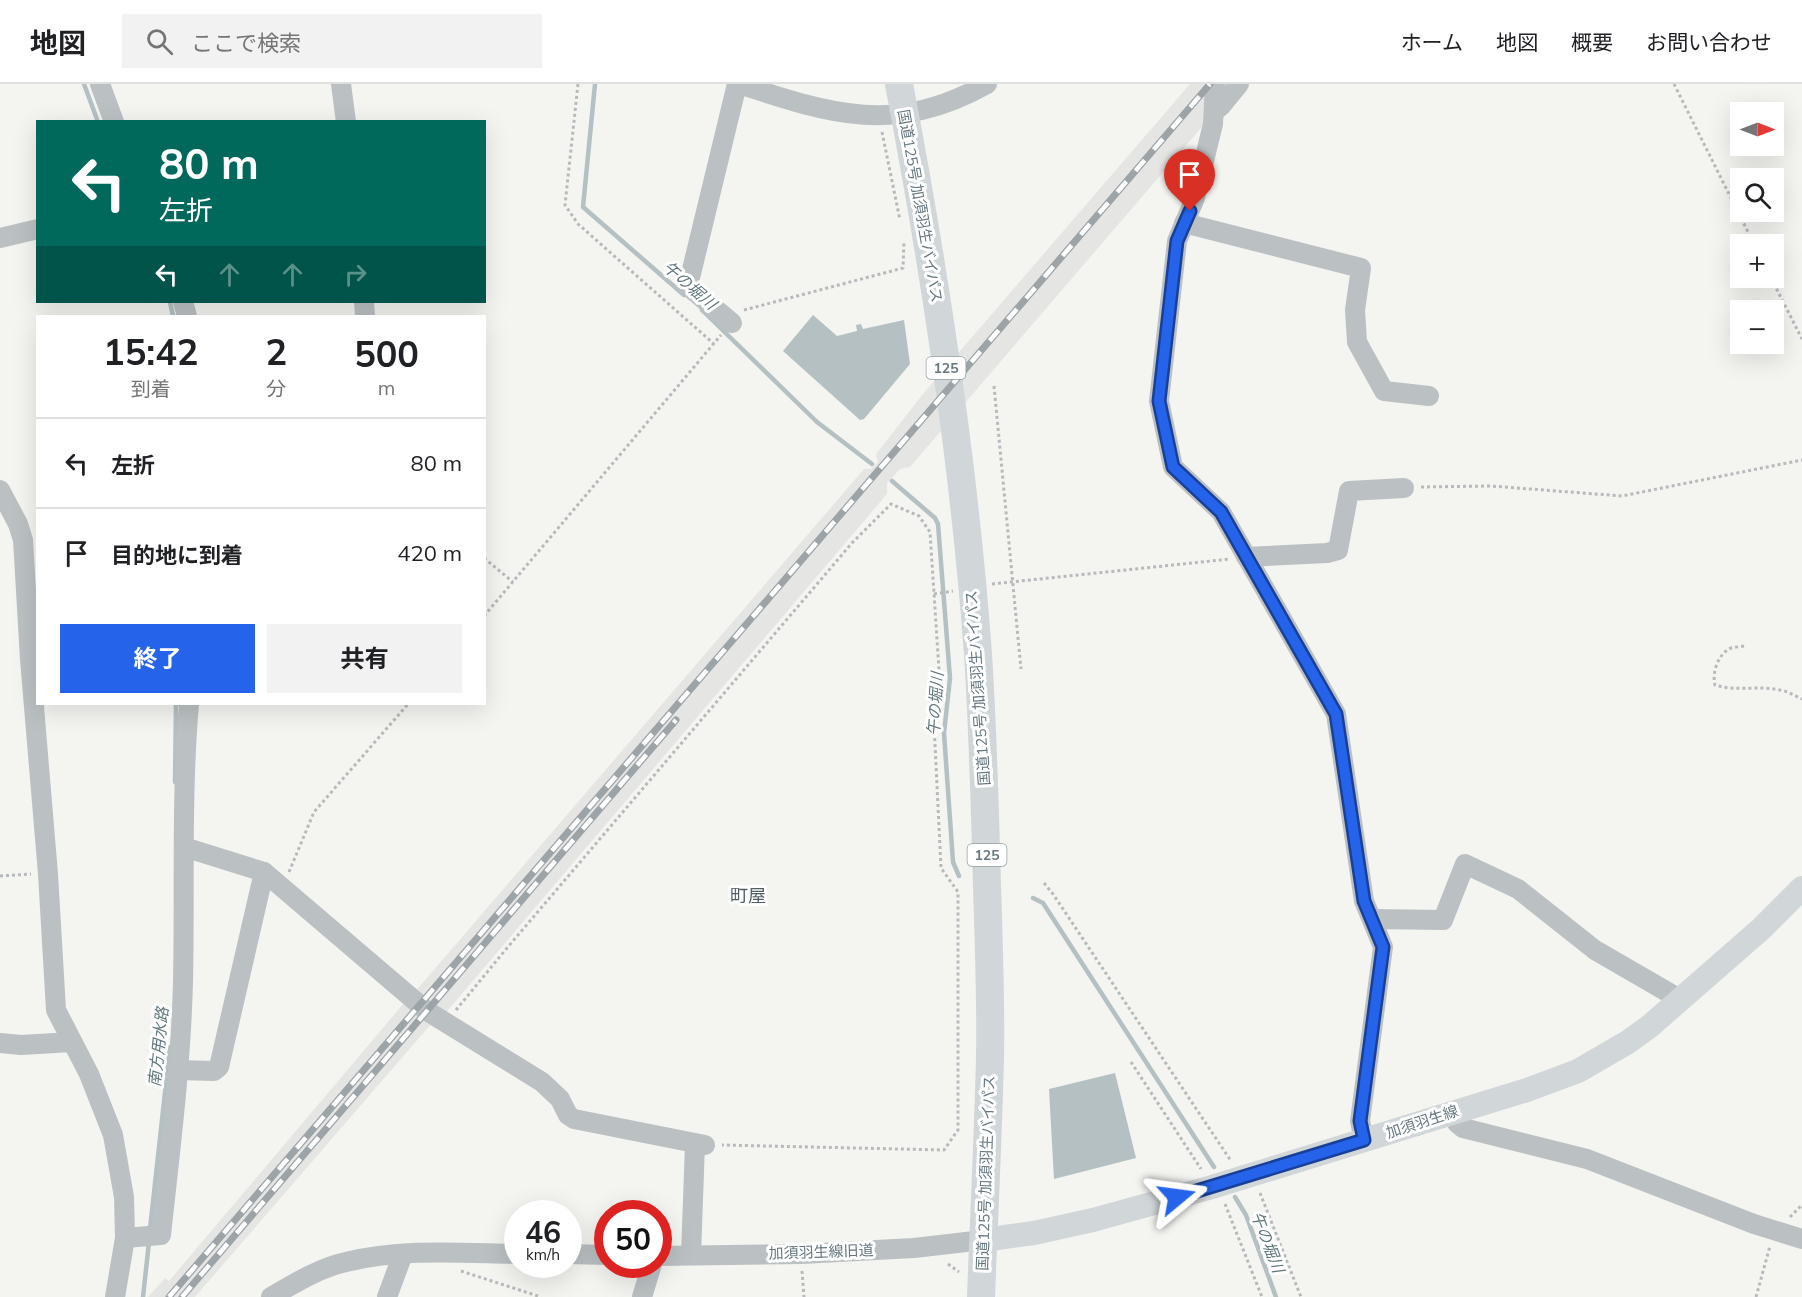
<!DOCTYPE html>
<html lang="ja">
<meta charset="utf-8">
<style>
:root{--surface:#fff;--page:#f2f2f2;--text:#202124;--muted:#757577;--line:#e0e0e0;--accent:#2563eb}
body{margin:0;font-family:Mulish,"Noto Sans JP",sans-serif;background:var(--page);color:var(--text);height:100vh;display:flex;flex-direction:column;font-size:22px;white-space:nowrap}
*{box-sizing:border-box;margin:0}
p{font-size:20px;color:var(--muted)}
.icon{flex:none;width:33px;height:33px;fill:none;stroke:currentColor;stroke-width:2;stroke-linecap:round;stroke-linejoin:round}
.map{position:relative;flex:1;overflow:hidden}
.drawer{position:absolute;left:36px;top:231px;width:450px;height:390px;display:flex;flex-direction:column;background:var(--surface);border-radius:0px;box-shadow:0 6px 24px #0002}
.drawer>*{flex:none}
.banner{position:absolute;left:36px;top:36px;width:450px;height:183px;border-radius:0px;box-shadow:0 6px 24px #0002;background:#00695c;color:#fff;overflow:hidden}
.needle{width:39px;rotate:90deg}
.buttons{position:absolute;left:1730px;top:18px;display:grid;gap:12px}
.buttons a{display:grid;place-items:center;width:54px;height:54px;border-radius:0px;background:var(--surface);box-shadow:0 6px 24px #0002;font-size:30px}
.speed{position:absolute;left:504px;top:1116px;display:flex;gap:12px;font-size:30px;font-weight:700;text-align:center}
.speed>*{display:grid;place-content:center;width:78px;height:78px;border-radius:50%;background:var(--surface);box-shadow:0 6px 24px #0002;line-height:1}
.speed small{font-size:15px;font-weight:400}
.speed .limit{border:9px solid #d22;background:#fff;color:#111}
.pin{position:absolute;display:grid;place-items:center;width:51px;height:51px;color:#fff;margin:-62px -26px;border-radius:50% 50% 50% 0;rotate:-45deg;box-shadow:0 0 6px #0007}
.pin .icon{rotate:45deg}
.me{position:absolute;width:66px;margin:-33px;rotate:74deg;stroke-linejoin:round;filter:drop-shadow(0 0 4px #0008)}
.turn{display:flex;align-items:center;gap:21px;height:126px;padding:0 24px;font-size:27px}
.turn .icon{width:78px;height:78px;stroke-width:2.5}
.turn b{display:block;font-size:42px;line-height:51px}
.lanes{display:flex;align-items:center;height:57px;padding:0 24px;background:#0003;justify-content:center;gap:30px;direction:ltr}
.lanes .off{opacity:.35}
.eta{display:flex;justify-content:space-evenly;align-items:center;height:102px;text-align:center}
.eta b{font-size:36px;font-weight:700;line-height:42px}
.cta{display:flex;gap:12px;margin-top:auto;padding:12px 24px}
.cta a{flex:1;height:69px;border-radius:0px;background:var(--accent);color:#fff;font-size:24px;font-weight:700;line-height:69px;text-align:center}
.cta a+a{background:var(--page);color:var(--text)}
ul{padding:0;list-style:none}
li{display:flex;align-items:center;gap:18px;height:90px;padding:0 24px;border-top:2px solid var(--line)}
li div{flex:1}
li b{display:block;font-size:22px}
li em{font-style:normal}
header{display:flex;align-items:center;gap:36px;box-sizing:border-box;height:84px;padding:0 30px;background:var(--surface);border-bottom:2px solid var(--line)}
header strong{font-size:28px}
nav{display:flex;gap:33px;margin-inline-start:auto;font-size:21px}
.search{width:420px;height:54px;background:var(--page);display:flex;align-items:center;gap:15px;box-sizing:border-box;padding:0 21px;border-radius:0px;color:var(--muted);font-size:22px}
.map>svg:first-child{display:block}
</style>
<header>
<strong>地図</strong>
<div class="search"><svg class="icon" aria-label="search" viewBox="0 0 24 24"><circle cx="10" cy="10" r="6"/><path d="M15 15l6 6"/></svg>ここで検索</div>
<nav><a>ホーム</a><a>地図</a><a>概要</a><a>お問い合わせ</a></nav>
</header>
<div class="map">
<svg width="1802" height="1213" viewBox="0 0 1802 1213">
<rect width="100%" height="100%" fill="#f4f4f1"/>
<g fill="#e5e5e4">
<path d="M1190,0h21l-4,37 -297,346 -10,2 -13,14v11l-444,522 -29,-23 450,-524h7l7,-7 -2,-8 47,-60z"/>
<path d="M404,919l28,20 -237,274h-47l17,-19 4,3z"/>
</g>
<g fill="#b4c0c2">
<path d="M813,231l24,21 20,-5 -1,-6 5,-1 2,5 41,-9 6,44 -46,55 -4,1 -77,-69z"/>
<path d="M1115,989l21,85 -82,21 -5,-90z"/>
</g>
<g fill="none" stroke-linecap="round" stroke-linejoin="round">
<g stroke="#b4c0c2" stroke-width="4.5">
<path d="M84,0l14,38"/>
<path d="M595,0l-12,123 101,88"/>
<path d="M170,218l3,14"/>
<path d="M702,226l115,112 55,42"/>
<path d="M892,397l43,37 3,6 12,154 -6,55 9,129 6,14"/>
<path d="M175,698l1,-78"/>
<path d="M1033,814l10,5 171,264"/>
<path d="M1235,1113l11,18 30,82"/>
<path d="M150,1145l20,-182"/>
<path d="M143,1213l6,-55"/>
</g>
<g stroke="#b7babc" stroke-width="3" stroke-dasharray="3 3" stroke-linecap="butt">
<path d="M578,0l-13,121 13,19 136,120"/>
<path d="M1674,0l80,160"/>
<path d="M882,48l18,88"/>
<path d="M1771,194l31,61"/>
<path d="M744,226l159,-42 1,-27"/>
<path d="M994,302l27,283"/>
<path d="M1421,403l70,-1 131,10 180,-36"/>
<path d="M484,474l29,24"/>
<path d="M992,500l238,-25"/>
<path d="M934,510l19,-3"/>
<path d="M484,532l237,-281"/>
<path d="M1744,562c-4,1 -12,1 -15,3 -12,7 -17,25 -14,36 21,7 43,0 65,5 8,1 15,6 22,9"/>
<path d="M289,788l25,-60 94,-108"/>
<path d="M0,792l31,-2"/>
<path d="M1044,799l9,11 178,267"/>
<path d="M456,926l51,-62 345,-405 39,-39 28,12 11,16 9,138 -5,54 7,144 17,24v238l-14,20 -222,-5"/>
<path d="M1131,978l70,107"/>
<path d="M1260,1109l41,104"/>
<path d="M1225,1120l37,93"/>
<path d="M1790,1133l12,-12"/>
<path d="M948,1180l11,8"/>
<path d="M461,1187l80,26"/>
<path d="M802,1187l2,26"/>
<path d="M1756,1213l14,-51"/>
</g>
<g stroke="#bbc0c2" stroke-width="20">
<path d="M100,0l14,38"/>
<path d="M341,0l5,38"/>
<path d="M739,0c94,31 156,51 248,0"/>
<path d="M1215,0l-2,40 -18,74 -18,43 -18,160 14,66 48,45 115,202 28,187 19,46 -23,174 4,20"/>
<path d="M1214,28l7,-6 18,-22"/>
<path d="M1184,139l177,45 -6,42 2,32 27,49 45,5"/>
<path d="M0,154l38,-9"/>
<path d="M183,218l4,14"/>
<path d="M364,218l1,14"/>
<path d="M732,239l-44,-37 49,-202"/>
<path d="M0,406l18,34 5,16 7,119 18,215 8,136 33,64 24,61 11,62 1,41 -10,59"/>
<path d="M1246,473l81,-4 11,-3 11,-59 55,-3"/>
<path d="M264,788l163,139 115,71 18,17 8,16 6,4 131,26"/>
<path d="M1372,835l71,1 22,-56 53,25 77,61 76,44 8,8"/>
<path d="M0,959l21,2 51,-3"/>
<path d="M178,986l36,1 5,-4 45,-195 -80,-25"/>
<path d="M1452,1029l5,10 6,5 124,31 167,65 48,15"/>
<path d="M125,1154l36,-3c9,-84 20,-169 22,-254 2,-92 -2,-185 6,-277"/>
<path d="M568,1170l40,1"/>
<path d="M691,1171l4,-111"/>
<path d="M658,1172l143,-2 113,-6 69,-8"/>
<path d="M271,1213c24,-14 48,-29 75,-35 56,-14 115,-9 172,-8"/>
<path d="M387,1213l16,-43"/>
<path d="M642,1213l10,-33"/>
</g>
<path stroke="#d1d6d9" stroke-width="24" d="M983,1156l51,-7 59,-13 119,-33 315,-97 51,-19 50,-29 22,-16 111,-97 41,-41"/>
<path stroke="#d1d6d9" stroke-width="28" d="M899,0c36,188 65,379 79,570 5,77 7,155 9,233 2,57 4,114 3,171 -2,80 -6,159 -9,239"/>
<defs>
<g id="rail">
<path d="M169,1213l1041,-1213"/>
<path d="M182,1213l494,-577"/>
</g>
</defs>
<use href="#rail" stroke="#9da4a8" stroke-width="7"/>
<use href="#rail" stroke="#fff" stroke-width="4.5" stroke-dasharray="14" stroke-linecap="butt"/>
</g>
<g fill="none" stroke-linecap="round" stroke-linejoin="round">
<defs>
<path id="route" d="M1177,1113l187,-57 -4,-19 23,-174 -19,-46 -28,-187 -115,-202 -48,-45 -14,-66 18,-160 13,-30"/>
</defs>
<use href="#route" stroke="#184099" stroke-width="15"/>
<use href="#route" stroke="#2563eb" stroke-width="10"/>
</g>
<g text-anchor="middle" stroke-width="6" stroke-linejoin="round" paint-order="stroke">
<g fill="#fff" stroke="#94a0a5" stroke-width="1.5">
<rect x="926.5" y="273" width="39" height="22" rx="4.5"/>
<rect x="967.5" y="760" width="39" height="22" rx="4.5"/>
</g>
<g font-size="14" font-weight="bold" fill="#66777f">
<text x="946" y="289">125</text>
<text x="987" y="776">125</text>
</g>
<g font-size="15" fill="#66777f" stroke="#fff">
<text transform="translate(920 122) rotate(80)" y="5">国道125号 加須羽生バイパス</text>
<text transform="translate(978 604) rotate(-94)" y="5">国道125号 加須羽生バイパス</text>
<text transform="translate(1422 1038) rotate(-18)" y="5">加須羽生線</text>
<text transform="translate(986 1089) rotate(-88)" y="5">国道125号 加須羽生バイパス</text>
<text transform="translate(821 1168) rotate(-2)" y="5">加須羽生線旧道</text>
</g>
<g font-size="16" font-style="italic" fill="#62787c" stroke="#fff">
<text transform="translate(690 201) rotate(41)" y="6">午の堀川</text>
<text transform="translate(935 620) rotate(-86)" y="6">午の堀川</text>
<text transform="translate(158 963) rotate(-84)" y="6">南方用水路</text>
<text transform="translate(1268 1158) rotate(69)" y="6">午の堀川</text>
</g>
<g font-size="18" fill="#535f65" stroke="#fff">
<text x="748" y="818">町屋</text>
</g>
</g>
</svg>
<div class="buttons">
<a><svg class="needle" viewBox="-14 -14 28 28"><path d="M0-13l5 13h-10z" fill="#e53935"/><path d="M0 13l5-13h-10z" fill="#757577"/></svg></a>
<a><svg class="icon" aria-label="search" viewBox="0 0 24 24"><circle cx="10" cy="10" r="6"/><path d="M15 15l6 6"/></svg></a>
<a>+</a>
<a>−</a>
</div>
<div class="speed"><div>46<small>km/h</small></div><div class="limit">50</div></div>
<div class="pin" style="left:1190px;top:127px;background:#d93025"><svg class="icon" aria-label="arrive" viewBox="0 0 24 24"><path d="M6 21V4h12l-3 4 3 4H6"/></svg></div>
<svg class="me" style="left:1177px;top:1113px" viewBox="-20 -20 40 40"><path d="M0-17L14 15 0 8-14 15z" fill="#2563eb" stroke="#fff" stroke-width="4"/></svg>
<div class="banner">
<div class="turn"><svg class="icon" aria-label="left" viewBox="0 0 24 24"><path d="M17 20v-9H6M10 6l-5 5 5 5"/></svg><div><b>80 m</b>左折</div></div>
<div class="lanes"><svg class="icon" aria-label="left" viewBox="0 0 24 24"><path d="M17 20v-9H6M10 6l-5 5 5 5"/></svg><svg class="icon off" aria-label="ahead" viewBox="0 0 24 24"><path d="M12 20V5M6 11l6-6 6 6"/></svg><svg class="icon off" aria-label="ahead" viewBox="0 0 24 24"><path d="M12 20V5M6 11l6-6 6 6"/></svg><svg class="icon off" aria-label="right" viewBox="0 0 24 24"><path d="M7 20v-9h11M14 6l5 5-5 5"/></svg></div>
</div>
<section class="drawer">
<div class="eta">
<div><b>15:42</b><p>到着</p></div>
<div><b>2</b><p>分</p></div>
<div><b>500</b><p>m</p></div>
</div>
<ul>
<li><svg class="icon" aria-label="left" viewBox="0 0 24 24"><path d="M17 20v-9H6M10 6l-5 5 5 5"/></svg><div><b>左折</b></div><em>80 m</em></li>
<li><svg class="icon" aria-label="arrive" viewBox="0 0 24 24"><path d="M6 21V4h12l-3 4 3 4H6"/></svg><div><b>目的地に到着</b></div><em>420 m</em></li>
</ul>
<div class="cta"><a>終了</a><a>共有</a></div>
</section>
</div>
